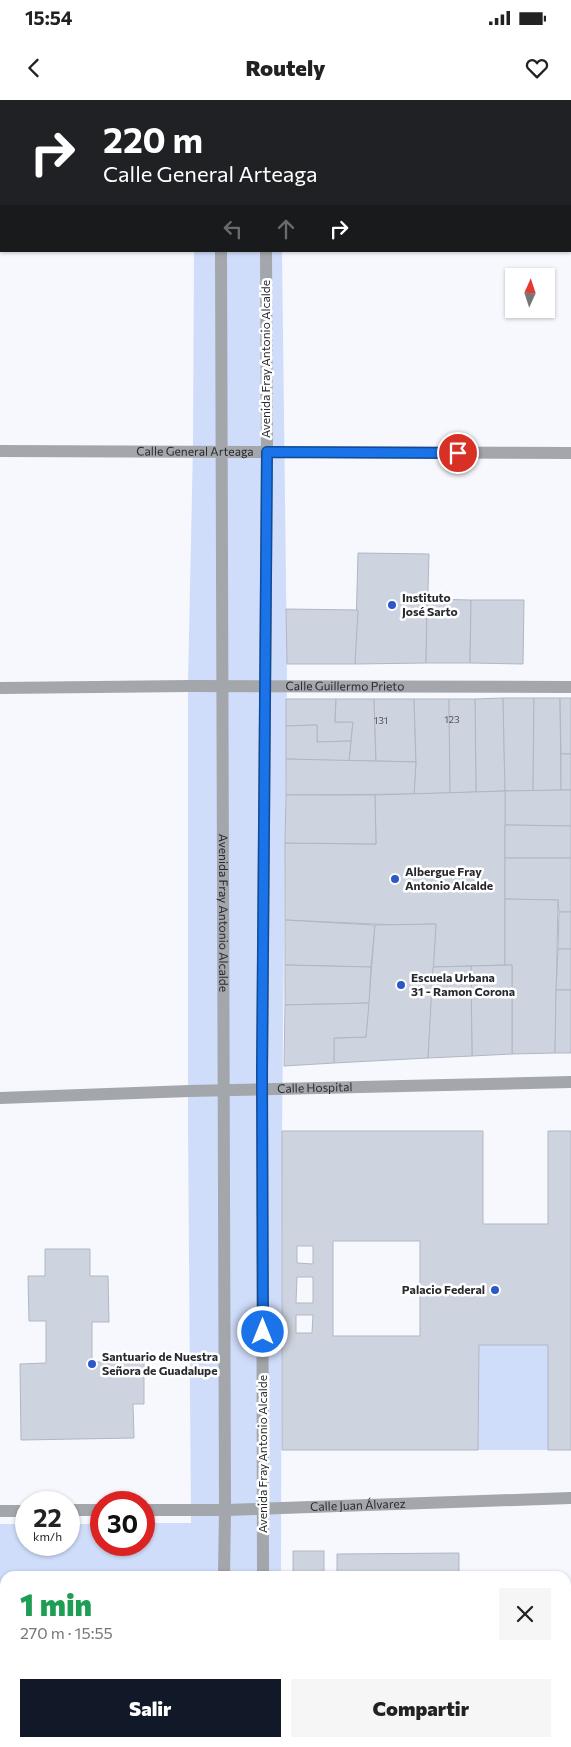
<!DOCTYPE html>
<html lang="es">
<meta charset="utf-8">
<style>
:root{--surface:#fff;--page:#f6f6f6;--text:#222;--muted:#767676;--accent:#111827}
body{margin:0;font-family:Commissioner,sans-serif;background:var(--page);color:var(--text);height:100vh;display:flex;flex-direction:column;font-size:19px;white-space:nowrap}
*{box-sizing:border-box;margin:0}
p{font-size:16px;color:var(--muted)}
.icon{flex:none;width:28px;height:28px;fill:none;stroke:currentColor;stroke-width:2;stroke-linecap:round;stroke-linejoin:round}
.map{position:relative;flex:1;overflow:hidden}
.details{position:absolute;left:0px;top:1471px;width:571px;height:176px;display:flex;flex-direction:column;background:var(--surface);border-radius:15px 15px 0 0;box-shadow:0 1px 4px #0004}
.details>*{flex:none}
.hud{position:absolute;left:0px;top:0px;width:571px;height:152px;box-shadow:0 1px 4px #0004;background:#202124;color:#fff;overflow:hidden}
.needle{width:32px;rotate:3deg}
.fabs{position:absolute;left:505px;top:168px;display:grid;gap:10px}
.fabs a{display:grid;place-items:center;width:50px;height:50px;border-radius:0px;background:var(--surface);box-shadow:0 1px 4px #0004;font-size:25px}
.speed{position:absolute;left:15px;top:1391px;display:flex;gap:10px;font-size:25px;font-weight:700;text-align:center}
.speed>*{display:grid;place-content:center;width:65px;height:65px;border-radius:50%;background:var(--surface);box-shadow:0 1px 4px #0004;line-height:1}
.speed small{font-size:12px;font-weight:400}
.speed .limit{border:8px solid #d22;background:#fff;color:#111}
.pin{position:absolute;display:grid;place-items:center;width:42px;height:42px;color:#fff;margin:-21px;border:2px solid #fff;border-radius:50%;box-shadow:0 1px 5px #0007}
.me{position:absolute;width:55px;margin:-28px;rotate:0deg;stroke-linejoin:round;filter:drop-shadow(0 0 4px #0008)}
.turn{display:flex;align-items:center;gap:18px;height:105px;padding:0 20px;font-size:22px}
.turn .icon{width:65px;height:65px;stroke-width:2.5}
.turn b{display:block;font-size:35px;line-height:42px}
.lanes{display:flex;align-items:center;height:48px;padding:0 20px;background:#0003;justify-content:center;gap:25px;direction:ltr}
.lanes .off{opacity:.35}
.round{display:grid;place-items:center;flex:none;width:52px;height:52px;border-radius:0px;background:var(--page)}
.headline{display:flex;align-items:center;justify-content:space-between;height:85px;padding:0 20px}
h1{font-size:30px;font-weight:800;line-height:38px;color:#1e9e55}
.button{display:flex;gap:10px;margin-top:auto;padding:10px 20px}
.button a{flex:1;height:58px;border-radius:0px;background:var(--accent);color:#fff;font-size:20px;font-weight:800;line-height:58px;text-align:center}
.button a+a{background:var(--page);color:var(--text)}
.status{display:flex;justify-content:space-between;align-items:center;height:35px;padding:0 25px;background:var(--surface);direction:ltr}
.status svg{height:14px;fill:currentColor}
header{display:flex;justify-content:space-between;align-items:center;height:65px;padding:0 20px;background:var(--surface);font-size:22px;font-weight:800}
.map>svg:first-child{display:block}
</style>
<div class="status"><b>15:54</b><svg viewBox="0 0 49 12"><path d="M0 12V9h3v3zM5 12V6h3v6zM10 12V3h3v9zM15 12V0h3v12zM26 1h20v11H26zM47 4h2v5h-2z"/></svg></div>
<header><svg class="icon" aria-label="back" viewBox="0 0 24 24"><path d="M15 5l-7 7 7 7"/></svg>Routely<svg class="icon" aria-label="heart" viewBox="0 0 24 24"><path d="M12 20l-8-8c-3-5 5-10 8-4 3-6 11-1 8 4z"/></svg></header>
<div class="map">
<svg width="571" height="1647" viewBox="0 0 571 1647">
<rect width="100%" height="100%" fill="#f6f8fd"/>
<g fill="#cfddfa">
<path d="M194,151h88l5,413 -5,467 -1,445h-276v166h275v5h-280v-223h26v21h43v-21h32v21h43v-22h47l-3,-398v-442l5,-237z"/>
<path d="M479,1245h69v105h-70z"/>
</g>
<g fill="#ced4df" stroke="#b1b7c2" fill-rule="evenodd">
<path d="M358,453l71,1 -3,109 -71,1z"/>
<path d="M427,499l44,1 -1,63h-44z"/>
<path d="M471,500h53l-1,64 -53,-1z"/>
<path d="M286,509l72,1 -3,54h-68z"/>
<path d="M503,598l2,93 -29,1 -1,-93z"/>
<path d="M503,598h31l-1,93h-28z"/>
<path d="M534,598h26l1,92 -28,1z"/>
<path d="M560,598h11v56h-10z"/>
<path d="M286,599h50l-1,23h18l-2,19 -34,1v-17l-31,1z"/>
<path d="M336,599h38l2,62h-27l4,-39h-18z"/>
<path d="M374,599h40l2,63 -40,-1z"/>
<path d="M414,599h35l1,94 -36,1 2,-32z"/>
<path d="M449,599h26l1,93 -26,1z"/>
<path d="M317,625v17l34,-1 -2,20 -63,-2v-33z"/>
<rect x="561" y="654" width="10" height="36"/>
<path d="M286,659l130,3 -2,32 -128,1z"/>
<path d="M561,690h10v36l-66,-1v-34z"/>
<path d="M505,691v174l-72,2 3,-43 -40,1 -111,-5v-77l91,1 -1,-49z"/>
<path d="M286,695h89l1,49 -91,-1z"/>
<path d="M505,725l66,1v32h-66z"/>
<path d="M505,758h66v54h-12l-1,-12 -53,-1z"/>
<path d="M505,799l53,1 -3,153 -43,1v-89h-7z"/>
<path d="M559,812h12v37h-13z"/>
<path d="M285,820l90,5 -4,42 -86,-2z"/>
<path d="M436,824l-8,134 -94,5v-25l32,-1 9,-112z"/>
<path d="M558,849h13v41h-15z"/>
<path d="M285,865l86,2 -2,36 -84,2z"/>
<path d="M512,865v89l-40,2 -1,-90z"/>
<path d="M471,866l1,90 -44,2 5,-91z"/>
<path d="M556,890h15v63h-16z"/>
<path d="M369,903l-3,34 -32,1v25l-50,3 1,-61z"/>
<path d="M282,1031h201v93h65v-93h23v319h-23v-105h-69l-1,105h-196zM333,1141h87v95h-87zM297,1146h16v18l-16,-1zM297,1177h16v26h-17zM296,1215h17l-1,18h-16z"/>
<path d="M45,1149h45v27h18l1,46h-17v40h52v42h-11l1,34 -113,2 -1,-76 26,-1v-42h-17l-1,-45h17z"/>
<rect x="293" y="1451" width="31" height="25"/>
<path d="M459,1453v23h-122v-22z"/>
</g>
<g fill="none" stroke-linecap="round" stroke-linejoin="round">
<g stroke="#a3a6ab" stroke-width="12">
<path d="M221,0v1"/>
<path d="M264,0v1"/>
<path d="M570,120h1"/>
<path d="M0,123h1"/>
<path id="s1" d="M221,151l4,1259 -1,66"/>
<path id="s2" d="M0,351l571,2"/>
<path id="s3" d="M0,588l190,-2 381,1"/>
<path id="s4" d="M0,998l189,-7 382,-9"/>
<path d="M69,1410h32"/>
<path id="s5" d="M144,1410h81l346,-12"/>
<path d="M0,1411h26"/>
<path d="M263,1476l-1,-486 5,-638 -1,-201"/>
<path d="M221,1647v-5"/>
<path d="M262,1647v-5"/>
</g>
</g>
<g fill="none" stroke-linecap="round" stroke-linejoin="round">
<defs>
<path id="route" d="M263,1232l-1,-261 5,-619 191,1"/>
</defs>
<use href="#route" stroke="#114b97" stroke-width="12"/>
<use href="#route" stroke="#1a73e8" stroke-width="9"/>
</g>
<g fill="#2c59c8" stroke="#fff" stroke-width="2">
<circle cx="392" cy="505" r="5"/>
<circle cx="395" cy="779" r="5"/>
<circle cx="401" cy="885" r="5"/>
<circle cx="495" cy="1190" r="5"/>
<circle cx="92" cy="1264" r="5"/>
</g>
<g text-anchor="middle" stroke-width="5" stroke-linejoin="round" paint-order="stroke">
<g font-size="10" fill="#51545a">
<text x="452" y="623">123</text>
<text x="381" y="624">131</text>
</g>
<g font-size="12" fill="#27292e" stroke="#fff">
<text transform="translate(266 259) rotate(-90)" y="4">Avenida Fray Antonio Alcalde</text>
<text dy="4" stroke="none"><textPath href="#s2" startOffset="195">Calle General Arteaga</textPath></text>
<text dy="4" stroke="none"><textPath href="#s3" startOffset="345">Calle Guillermo Prieto</textPath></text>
<text dy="4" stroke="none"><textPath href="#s1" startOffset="662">Avenida Fray Antonio Alcalde</textPath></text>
<text dy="4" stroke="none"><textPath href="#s4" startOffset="315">Calle Hospital</textPath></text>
<text transform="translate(263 1354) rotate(-90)" y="4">Avenida Fray Antonio Alcalde</text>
<text dy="4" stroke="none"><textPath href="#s5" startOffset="214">Calle Juan Álvarez</textPath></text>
</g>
<g font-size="12" font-weight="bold" fill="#27292e" stroke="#fff" text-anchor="start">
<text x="402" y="502">Instituto<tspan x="402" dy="14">José Sarto</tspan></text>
<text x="405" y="776">Albergue Fray<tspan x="405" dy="14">Antonio Alcalde</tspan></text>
<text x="411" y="882">Escuela Urbana<tspan x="411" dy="14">31 - Ramon Corona</tspan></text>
<text x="485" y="1194" text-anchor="end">Palacio Federal</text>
<text x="102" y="1261">Santuario de Nuestra<tspan x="102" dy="14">Señora de Guadalupe</tspan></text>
</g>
</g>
</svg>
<div class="fabs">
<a><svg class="needle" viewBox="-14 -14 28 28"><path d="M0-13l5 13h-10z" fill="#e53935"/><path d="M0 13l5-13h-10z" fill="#767676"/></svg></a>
</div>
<div class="speed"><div>22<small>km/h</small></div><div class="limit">30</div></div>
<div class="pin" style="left:458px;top:353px;background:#d93025"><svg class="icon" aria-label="arrive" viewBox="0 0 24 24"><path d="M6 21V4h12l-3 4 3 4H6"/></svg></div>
<svg class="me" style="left:263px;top:1232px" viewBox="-20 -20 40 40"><circle r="17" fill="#1a73e8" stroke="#fff" stroke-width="3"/><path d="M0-11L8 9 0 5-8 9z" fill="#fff"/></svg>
<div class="hud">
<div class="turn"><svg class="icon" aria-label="right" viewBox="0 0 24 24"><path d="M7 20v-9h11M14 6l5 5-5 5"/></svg><div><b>220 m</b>Calle General Arteaga</div></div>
<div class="lanes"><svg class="icon off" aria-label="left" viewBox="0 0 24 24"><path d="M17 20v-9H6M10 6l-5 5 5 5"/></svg><svg class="icon off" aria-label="ahead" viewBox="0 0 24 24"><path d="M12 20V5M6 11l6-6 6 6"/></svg><svg class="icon" aria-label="right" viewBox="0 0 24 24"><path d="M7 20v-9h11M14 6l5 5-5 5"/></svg></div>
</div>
<section class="details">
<div class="headline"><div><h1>1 min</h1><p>270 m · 15:55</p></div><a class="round"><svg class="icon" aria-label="close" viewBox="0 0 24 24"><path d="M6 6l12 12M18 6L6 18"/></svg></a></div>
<div class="button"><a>Salir</a><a>Compartir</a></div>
</section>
</div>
